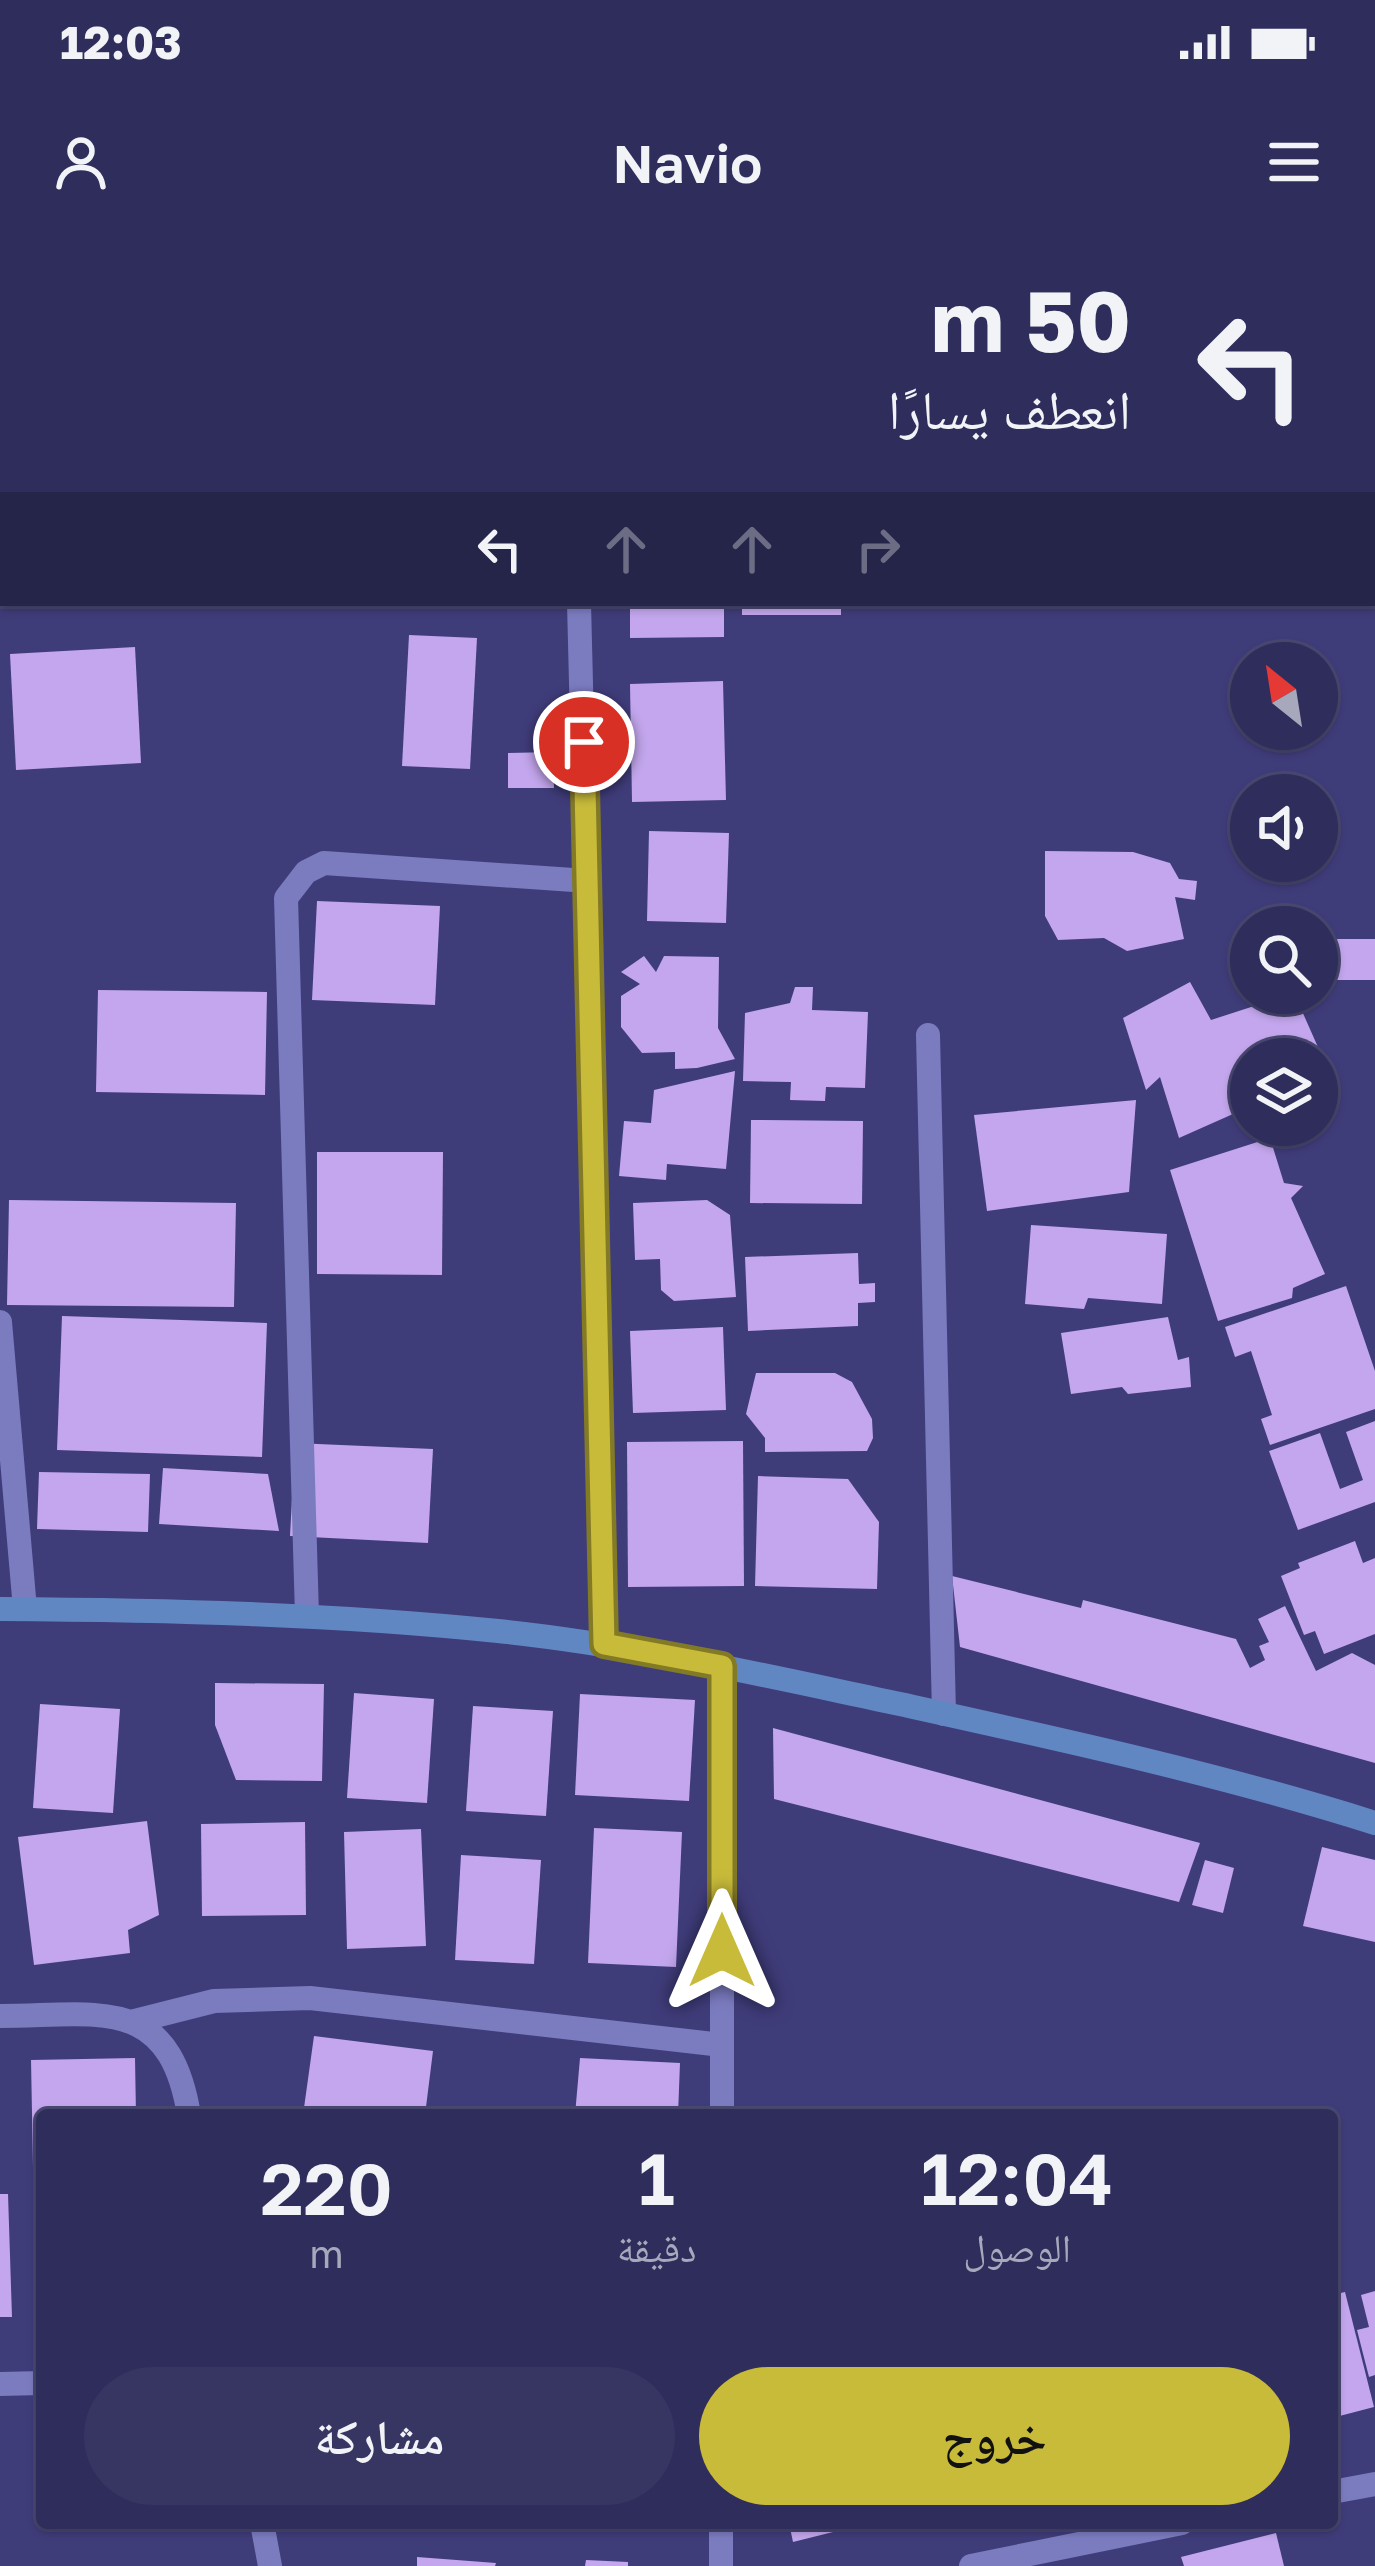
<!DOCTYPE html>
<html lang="ar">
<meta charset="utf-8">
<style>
:root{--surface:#2f2d5c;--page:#373562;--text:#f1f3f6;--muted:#a7a8bb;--line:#4a4972;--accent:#c9bb3a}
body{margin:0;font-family:"Golos Text","Noto Naskh Arabic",sans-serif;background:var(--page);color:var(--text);direction:rtl;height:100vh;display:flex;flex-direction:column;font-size:45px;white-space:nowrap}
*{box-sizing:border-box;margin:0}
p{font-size:39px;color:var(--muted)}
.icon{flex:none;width:66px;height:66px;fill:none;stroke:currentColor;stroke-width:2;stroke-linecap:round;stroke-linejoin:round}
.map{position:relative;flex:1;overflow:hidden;direction:ltr}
.drawer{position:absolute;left:36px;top:1869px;width:1302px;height:420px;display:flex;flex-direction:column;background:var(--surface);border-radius:12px;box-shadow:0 3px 9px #0004,0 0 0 3px var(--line);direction:rtl}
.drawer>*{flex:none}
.guide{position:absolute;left:0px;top:0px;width:1377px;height:366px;box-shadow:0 3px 9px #0004,0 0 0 3px var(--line);direction:rtl;background:#2f2d5c;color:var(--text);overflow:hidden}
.needle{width:78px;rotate:330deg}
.buttons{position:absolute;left:1230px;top:402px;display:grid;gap:24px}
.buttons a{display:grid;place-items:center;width:108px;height:108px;border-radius:50%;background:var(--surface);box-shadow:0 3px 9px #0004,0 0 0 3px var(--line);font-size:60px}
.pin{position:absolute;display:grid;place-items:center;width:102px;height:102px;color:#fff;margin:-51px;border:6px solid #fff;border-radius:50%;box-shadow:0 3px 12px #0007}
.me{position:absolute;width:132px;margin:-66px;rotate:0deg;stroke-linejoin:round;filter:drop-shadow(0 0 9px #0008)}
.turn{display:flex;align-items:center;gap:42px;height:252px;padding:0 48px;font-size:54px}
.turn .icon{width:156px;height:156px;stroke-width:2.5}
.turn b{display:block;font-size:84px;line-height:102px}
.lanes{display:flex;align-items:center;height:114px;padding:0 48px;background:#0003;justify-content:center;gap:60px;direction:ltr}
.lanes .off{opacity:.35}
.eta{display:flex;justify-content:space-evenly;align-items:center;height:204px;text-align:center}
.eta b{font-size:72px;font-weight:600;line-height:84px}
.button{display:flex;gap:24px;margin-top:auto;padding:24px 48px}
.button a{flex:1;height:138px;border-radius:72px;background:var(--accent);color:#111;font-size:48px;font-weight:600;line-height:138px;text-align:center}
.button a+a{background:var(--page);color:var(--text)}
.status{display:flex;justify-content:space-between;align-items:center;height:84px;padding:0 60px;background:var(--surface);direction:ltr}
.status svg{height:33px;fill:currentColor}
header{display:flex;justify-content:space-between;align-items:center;height:156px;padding:0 48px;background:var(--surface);font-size:54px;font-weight:600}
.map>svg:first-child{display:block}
</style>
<div class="status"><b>12:03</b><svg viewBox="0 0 49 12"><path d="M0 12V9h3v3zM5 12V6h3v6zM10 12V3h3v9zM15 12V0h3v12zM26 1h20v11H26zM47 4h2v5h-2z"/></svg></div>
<header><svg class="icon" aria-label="menu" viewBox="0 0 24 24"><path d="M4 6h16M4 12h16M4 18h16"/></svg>Navio<svg class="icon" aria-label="person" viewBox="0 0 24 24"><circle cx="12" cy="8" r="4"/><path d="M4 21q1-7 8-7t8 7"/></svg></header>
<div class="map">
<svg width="1375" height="2326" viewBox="0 0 1375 2326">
<rect width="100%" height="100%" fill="#3f3c7a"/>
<g fill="#c3a6ed">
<path d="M630,363h94v34l-94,1z"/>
<rect x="742" y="363" width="99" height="12"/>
<path d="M409,395l68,3 -7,131 -68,-3z"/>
<path d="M135,407l6,116 -125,7 -6,-116z"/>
<path d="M723,441l3,119 -94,2 -2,-118z"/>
<path d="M553,512l1,36h-46v-35z"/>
<path d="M649,591l80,2 -3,90 -79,-2z"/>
<path d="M1045,611l88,1 37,11 9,16 18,2 -2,19 -20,-3 9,42 -57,12 -23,-13 -46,2 -13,-24z"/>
<path d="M317,661l123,5 -5,99 -123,-5z"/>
<rect x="1317" y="699" width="58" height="41"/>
<path d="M644,716l12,16 8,-16 55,1 -1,71 17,31 -38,9 -22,1v-17l-33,1 -21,-26v-31l19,-12 -19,-12z"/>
<path d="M1190,742l21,38 83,-27 35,79 -12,5v-18h-66v47l-72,32 -19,-61 -14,13 -23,-72z"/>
<path d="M795,747h18l-1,23 56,2 -3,76 -39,-1 -1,14 -35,-1 1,-18 -48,-1 2,-68 45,-10z"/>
<path d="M98,750l169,2 -2,103 -169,-3z"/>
<path d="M735,831l-9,98 -59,-5 -1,16 -47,-4 5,-55 27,2 3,-33z"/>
<path d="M1136,860l-7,92 -142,19 -13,-96z"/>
<path d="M751,880l112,1 -1,83 -112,-1z"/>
<path d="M1270,898l14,45 19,3 -12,12 34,76 -32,14 -1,10 -74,23 -48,-151z"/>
<path d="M317,912h126l-1,123 -125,-1z"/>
<path d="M9,960l227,3 -2,104 -227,-2z"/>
<path d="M707,960l23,15 6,82 -62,4 -13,-11 -1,-31 -25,1 -2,-57z"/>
<path d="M1031,985l136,9 -5,70 -74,-6 -4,11 -59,-5z"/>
<path d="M858,1013l1,31 16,-1v19l-17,1v23l-110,5 -3,-74z"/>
<path d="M1346,1046l29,85v38l-105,36 -9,-26 11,-4 -21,-64 -16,6 -10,-30z"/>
<path d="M62,1076l205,7 -5,134 -205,-7z"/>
<path d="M1168,1077l10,43 11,-3 2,30 -63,7 -6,-7 -51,7 -10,-61z"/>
<path d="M723,1087l3,83 -93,3 -3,-82z"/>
<path d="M756,1133h79l17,9 20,37 1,19 -6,13 -102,1v-14l-19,-24z"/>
<path d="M1375,1181v81l-77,28 -29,-79 51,-18 20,56 23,-9 -17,-48z"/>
<path d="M743,1201l1,145 -116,1 -1,-145z"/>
<path d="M295,1203l138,6 -5,94 -138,-7z"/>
<path d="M163,1228l105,6 11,57 -120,-7z"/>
<path d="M39,1232l111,2 -2,58 -111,-3z"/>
<path d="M758,1236l90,3 31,43 -2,67 -122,-3z"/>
<path d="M1355,1301l8,22 12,-5v76l-51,20 -9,-23 -11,4 -23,-59 19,-8 -2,-5z"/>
<path d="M952,1336l129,32 2,-8 153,39 14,29 15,-8 -6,-14 10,-4 -11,-23 27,-13 31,65 36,-18 23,12v98l-415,-116z"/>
<path d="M215,1443l109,1 -2,97 -86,-1 -21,-55z"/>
<path d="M354,1453l80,6 -7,104 -80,-5z"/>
<path d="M580,1454l115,6 -6,101 -114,-6z"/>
<path d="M40,1464l80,5 -7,104 -80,-5z"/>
<path d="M473,1466l80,5 -7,105 -80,-5z"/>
<path d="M773,1488l427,115 -21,59 -405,-103z"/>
<path d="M147,1581l12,94 -31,15 2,23 -96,12 -16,-128z"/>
<path d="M305,1582l1,93 -104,1 -1,-92z"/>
<path d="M594,1588l88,4 -6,135 -88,-4z"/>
<path d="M421,1589l5,117 -79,3 -3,-117z"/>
<path d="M1322,1607l53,13v82l-72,-16z"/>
<path d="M461,1615l80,5 -7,104 -79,-4z"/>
<path d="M1205,1620l29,8 -11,45 -31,-8z"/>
<path d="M314,1796l119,15 -8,64h-122z"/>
<path d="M135,1818l1,57h-94v51l-9,1 -2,-107z"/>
<path d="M580,1818l100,5 -2,52h-103z"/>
<path d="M0,1954h8l4,123h-12z"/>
<path d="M1375,2051v84l-6,2 -12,-47 12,-3 -8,-32z"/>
<path d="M1345,2052l29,115 -42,11v-123z"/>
<path d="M789,2283h71l1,2 -68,17z"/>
<path d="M1276,2293l8,33h-100l-3,-9z"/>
<path d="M417,2317l79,6 -1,3h-78z"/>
<path d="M586,2320l42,2v4h-43z"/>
</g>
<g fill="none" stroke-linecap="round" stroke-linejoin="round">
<g stroke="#7b7bc0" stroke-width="24">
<path d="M567,0v3"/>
<path d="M579,363l26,1041"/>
<path d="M928,795l16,679"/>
<path d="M0,1082l25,287"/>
<path d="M307,1376l-21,-718 20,-26 18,-9 264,18"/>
<path d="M0,1776c98,0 169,-23 189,99"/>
<path d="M135,1781l79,-20 96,-3 412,47"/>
<path d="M722,1875v-449"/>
<path d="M0,2144l42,-1"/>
<path d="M1332,2252l43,-8"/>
<path d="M262,2283l8,43"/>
<path d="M721,2326v-43"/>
<path d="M971,2326l211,-43"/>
</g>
<path stroke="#6187c2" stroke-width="24" d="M0,1369c166,1 333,5 498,22 136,14 269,45 402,73 159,35 320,70 475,119"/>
</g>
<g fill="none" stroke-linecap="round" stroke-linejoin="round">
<defs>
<path id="route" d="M584,502l20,902 118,22v285"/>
</defs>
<use href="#route" stroke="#837a26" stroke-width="30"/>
<use href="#route" stroke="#c9bb3a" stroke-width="21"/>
</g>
</svg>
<div class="buttons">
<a><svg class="needle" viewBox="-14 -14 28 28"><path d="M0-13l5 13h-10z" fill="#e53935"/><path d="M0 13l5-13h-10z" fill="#a7a8bb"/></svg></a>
<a><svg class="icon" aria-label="sound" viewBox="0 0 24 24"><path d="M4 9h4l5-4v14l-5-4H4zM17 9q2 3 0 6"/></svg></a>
<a><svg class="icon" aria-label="search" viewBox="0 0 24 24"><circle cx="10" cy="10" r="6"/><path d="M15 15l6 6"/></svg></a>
<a><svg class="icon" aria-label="layers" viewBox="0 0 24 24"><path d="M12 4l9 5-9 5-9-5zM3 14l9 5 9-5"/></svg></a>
</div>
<div class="pin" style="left:584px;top:502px;background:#d93025"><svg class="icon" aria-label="arrive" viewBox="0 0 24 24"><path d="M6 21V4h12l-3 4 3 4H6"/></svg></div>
<svg class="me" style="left:722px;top:1711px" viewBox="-20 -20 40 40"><path d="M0-17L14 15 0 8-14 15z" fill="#c9bb3a" stroke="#fff" stroke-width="4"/></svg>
<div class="guide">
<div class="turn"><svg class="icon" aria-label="left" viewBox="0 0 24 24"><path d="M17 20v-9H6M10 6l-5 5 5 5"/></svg><div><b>50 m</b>انعطف يسارًا</div></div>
<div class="lanes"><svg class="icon" aria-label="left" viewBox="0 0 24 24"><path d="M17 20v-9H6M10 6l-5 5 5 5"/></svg><svg class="icon off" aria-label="ahead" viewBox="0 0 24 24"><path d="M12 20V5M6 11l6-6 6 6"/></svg><svg class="icon off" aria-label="ahead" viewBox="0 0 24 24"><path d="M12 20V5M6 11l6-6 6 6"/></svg><svg class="icon off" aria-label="right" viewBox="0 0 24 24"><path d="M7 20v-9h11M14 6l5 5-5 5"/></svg></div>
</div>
<section class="drawer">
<div class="eta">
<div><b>12:04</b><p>الوصول</p></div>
<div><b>1</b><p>دقيقة</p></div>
<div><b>220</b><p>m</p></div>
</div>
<div class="button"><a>خروج</a><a>مشاركة</a></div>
</section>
</div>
